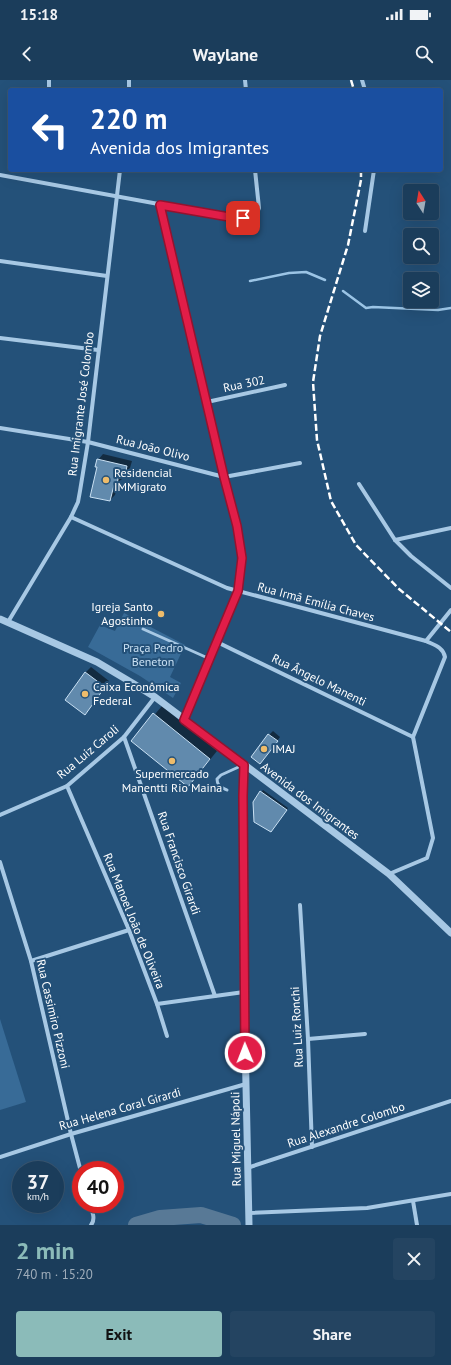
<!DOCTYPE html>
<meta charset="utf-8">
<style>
:root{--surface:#1b3d5b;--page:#244461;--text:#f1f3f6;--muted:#a0aebb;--line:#395671;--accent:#8bbbb9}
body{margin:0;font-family:"PT Sans",sans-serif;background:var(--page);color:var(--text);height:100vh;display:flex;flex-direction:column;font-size:15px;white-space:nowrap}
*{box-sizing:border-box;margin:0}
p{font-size:13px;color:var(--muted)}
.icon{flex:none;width:22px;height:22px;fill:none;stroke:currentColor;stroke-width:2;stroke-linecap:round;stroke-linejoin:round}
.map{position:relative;height:1145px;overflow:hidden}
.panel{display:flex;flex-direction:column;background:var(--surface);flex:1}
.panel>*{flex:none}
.guide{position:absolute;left:8px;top:8px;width:435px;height:84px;border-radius:4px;box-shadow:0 4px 16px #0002,0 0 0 1px var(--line);background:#1a4fa0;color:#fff;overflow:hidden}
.needle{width:26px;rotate:349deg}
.tools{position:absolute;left:403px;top:104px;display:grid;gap:8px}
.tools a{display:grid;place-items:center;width:36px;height:36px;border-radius:4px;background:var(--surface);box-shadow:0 4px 16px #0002,0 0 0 1px var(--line);font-size:20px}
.speed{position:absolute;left:12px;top:1081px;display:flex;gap:8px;font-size:20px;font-weight:700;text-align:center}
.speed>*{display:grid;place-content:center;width:52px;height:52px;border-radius:50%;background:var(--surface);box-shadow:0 4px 16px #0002,0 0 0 1px var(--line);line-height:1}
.speed small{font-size:10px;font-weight:400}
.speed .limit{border:6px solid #d22;background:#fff;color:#111}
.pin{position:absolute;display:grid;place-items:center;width:34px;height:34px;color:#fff;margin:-17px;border-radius:8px;box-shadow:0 2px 6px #0006}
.me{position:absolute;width:44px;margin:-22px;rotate:359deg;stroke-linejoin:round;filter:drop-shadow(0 0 3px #0008)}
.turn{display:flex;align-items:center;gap:14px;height:84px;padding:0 16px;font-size:18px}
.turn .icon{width:52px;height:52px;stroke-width:2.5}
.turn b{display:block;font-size:28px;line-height:34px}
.round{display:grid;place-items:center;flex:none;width:42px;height:42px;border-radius:4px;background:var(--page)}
.head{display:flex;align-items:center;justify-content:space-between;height:68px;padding:0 16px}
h1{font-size:24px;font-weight:600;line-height:30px;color:var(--accent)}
.action{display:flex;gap:8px;margin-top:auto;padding:8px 16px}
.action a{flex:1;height:46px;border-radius:4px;background:var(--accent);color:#111;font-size:16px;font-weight:600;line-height:46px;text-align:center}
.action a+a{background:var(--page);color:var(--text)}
.status{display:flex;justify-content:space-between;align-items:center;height:28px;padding:0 20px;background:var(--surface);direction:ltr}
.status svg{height:11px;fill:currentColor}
header{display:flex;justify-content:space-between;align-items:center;height:52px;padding:0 16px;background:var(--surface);font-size:18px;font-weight:600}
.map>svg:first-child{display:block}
</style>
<div class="status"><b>15:18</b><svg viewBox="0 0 49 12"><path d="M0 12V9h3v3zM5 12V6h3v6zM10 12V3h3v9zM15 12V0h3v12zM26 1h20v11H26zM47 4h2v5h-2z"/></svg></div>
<header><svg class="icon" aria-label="back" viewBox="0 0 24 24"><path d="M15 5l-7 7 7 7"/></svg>Waylane<svg class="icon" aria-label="search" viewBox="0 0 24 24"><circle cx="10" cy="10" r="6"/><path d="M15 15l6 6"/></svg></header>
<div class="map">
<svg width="451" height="1145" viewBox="0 0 451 1145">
<rect width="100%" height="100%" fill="#245179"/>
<g fill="#386b97">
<path d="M124,533l61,32 -15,32 11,6 -8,15 -33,-22 -52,-29 12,-22 15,6z"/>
<path d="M0,939l26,83 -26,8z"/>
</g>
<g fill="#0007">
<path d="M103,374l29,7 -2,7 -6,5h-1l-1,6 -4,3 -3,13 -5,5 -11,-33 -1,-7z"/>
<path d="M91,587l18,14 -19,27 -5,5v-40z"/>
<path d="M162,626l55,45 -22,27 -63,-37z"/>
<path d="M273,651l7,6 -16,22 5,-24z"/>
<path d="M263,710l25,18 -16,21 -18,-27z"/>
</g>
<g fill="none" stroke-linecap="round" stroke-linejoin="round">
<g stroke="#9bc4e5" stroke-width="2.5">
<path d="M250,201l39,-8 17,-1 19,8"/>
<path d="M343,211l23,17 7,-1 65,3 13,-2"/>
</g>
<path stroke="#587996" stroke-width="16" d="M136,1145l24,-7 41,-3 32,10"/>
</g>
<g fill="#618aad" stroke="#c9e0f3">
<path d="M97,379l30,7 -2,9 -6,-2 -2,12h-3l-4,16 -20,-4 7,-30h-2z"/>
<path d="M85,592l20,15 -20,28 -20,-15z"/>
<path d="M153,633l57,46 -22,28 -57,-46z"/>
<path d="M268,654l10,7 -18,23 -9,-7z"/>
<path d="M260,711l27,19 -16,22 -17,-10 -1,-20z"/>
</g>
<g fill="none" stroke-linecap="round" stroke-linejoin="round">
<g stroke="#a7c8e4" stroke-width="3">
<path d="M143,549l67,30"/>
<path d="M227,710c-6,-3 -10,-4 -10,-11l4,-4 22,-10"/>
</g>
<g stroke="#a7c8e4" stroke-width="4">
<path d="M49,0v10"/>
<path d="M245,0l1,10"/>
<path d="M362,0l3,10"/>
<path d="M129,10v-10"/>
<path d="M0,95l235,43c10,0 20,1 24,-10l-4,-38"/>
<path d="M160,125l64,272 13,49 5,33 -4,32 -54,128"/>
<path d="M365,151l9,-61"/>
<path d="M0,181l107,15"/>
<path d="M0,258l98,12"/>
<path d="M207,322l78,-17"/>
<path d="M0,348l88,14 136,35 76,-14"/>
<path d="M359,404l36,56 16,16 40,32"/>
<path d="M71,437l156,71 199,53"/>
<path d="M395,460l56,-12"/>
<path d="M8,542l63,-105 7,-15 2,-11 8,-49 32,-272"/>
<path d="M217,562l196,95"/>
<path d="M124,657l91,259"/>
<path d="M67,706l62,144 28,74 87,-12"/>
<path d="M0,735l67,-29 57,-49 31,-40"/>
<path d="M0,782l31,99 40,173 10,38"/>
<path d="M389,794l38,-16 6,-20 -20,-101 32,-80c-2,-10 -11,-12 -19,-16l25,-31"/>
<path d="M300,825l8,134 4,108"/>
<path d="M31,881l98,-31"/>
<path d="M157,924l10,32"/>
<path d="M308,959l57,-5"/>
<path d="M0,1077l71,-23 175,-50"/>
<path d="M247,1088l204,-67"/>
<path d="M413,1121l4,24"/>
<path d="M90,1124c2,7 6,15 1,21"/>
<path d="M249,1133l118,-5 84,-14"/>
</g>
<g stroke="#a7c8e4" stroke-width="7">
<path d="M0,539l97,43 37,22 21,13 234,177 62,59"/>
<path d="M244,685v227l5,233"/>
</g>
<g stroke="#fff" stroke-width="2.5" stroke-dasharray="7 3" stroke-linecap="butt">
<path d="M351,0l3,10"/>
<path d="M361,90v10l-13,65 -28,91 -7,46 4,58 14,61 25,44 43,44 52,43"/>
</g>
</g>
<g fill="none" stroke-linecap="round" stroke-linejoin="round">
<defs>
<path id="route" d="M243,138h-8l-75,-13 64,272 13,49 5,32 -4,33 -54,129 60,45 -1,31 2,257"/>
</defs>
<use href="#route" stroke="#92132f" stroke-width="10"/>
<use href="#route" stroke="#e11d48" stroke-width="7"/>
</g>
<g fill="#eebc6b" stroke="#245179" stroke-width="1.5">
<circle cx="106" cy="400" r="4"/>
<circle cx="161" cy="534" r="4"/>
<circle cx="85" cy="614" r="4"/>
<circle cx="264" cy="669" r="4"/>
<circle cx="172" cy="681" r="4"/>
</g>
<g text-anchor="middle" stroke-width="4" stroke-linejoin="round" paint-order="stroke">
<g font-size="12" fill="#fff" stroke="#245179">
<text transform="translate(244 304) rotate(-12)" y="4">Rua 302</text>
<text transform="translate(81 324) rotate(-83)" y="4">Rua Imigrante José Colombo</text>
<text transform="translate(153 368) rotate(14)" y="4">Rua João Olivo</text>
<text transform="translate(316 522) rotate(15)" y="4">Rua Irmã Emília Chaves</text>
<text transform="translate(319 600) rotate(26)" y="4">Rua Ângelo Manenti</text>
<text transform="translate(88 672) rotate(-40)" y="4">Rua Luiz Caroli</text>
<text transform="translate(310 721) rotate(37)" y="4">Avenida dos Imigrantes</text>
<text transform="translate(179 783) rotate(71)" y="4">Rua Francisco Girardi</text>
<text transform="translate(134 841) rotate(68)" y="4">Rua Manoel João de Oliveira</text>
<text transform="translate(53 934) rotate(77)" y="4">Rua Cassimiro Pizzoni</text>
<text transform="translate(297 947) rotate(-93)" y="4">Rua Luiz Ronchi</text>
<text transform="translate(120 1029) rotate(-16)" y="4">Rua Helena Coral Girardi</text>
<text transform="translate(346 1045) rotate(-18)" y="4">Rua Alexandre Colombo</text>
<text transform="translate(236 1059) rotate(-91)" y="4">Rua Miguel Nápoli</text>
</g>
<g font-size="12" fill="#fff" stroke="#245179" text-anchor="start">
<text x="114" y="397">Residencial<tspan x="114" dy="14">IMMigrato</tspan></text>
<text x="153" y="531" text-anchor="end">Igreja Santo<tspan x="153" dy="14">Agostinho</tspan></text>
<text x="93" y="611">Caixa Econômica<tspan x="93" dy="14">Federal</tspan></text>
<text x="272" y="673">IMAJ</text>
<text x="172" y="698" text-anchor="middle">Supermercado<tspan x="172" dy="14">Manentti Rio Maina</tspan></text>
</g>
<g font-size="12" fill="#c9e0f3" stroke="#245179">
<text x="153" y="572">Praça Pedro<tspan x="153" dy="14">Beneton</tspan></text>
</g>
</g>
</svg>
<div class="tools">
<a><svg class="needle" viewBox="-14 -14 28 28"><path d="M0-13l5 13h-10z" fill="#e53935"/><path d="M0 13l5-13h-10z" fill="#a0aebb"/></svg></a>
<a><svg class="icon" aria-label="search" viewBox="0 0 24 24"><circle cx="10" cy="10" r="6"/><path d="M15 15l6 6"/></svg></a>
<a><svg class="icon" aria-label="layers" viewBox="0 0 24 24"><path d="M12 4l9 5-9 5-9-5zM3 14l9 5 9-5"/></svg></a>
</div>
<div class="speed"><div>37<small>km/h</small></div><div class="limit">40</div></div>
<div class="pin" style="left:243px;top:138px;background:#d93025"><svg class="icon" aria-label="arrive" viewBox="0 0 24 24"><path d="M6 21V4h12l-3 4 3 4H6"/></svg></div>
<svg class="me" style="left:245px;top:973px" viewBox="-20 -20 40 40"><circle r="17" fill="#e11d48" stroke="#fff" stroke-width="3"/><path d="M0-11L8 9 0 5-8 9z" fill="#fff"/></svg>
<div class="guide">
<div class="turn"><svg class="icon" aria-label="left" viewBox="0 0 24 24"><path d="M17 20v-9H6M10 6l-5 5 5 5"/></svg><div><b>220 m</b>Avenida dos Imigrantes</div></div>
</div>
</div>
<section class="panel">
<div class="head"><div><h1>2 min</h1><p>740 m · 15:20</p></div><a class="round"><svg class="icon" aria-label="close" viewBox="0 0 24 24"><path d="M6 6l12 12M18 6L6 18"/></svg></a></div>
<div class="action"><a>Exit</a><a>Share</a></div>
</section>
